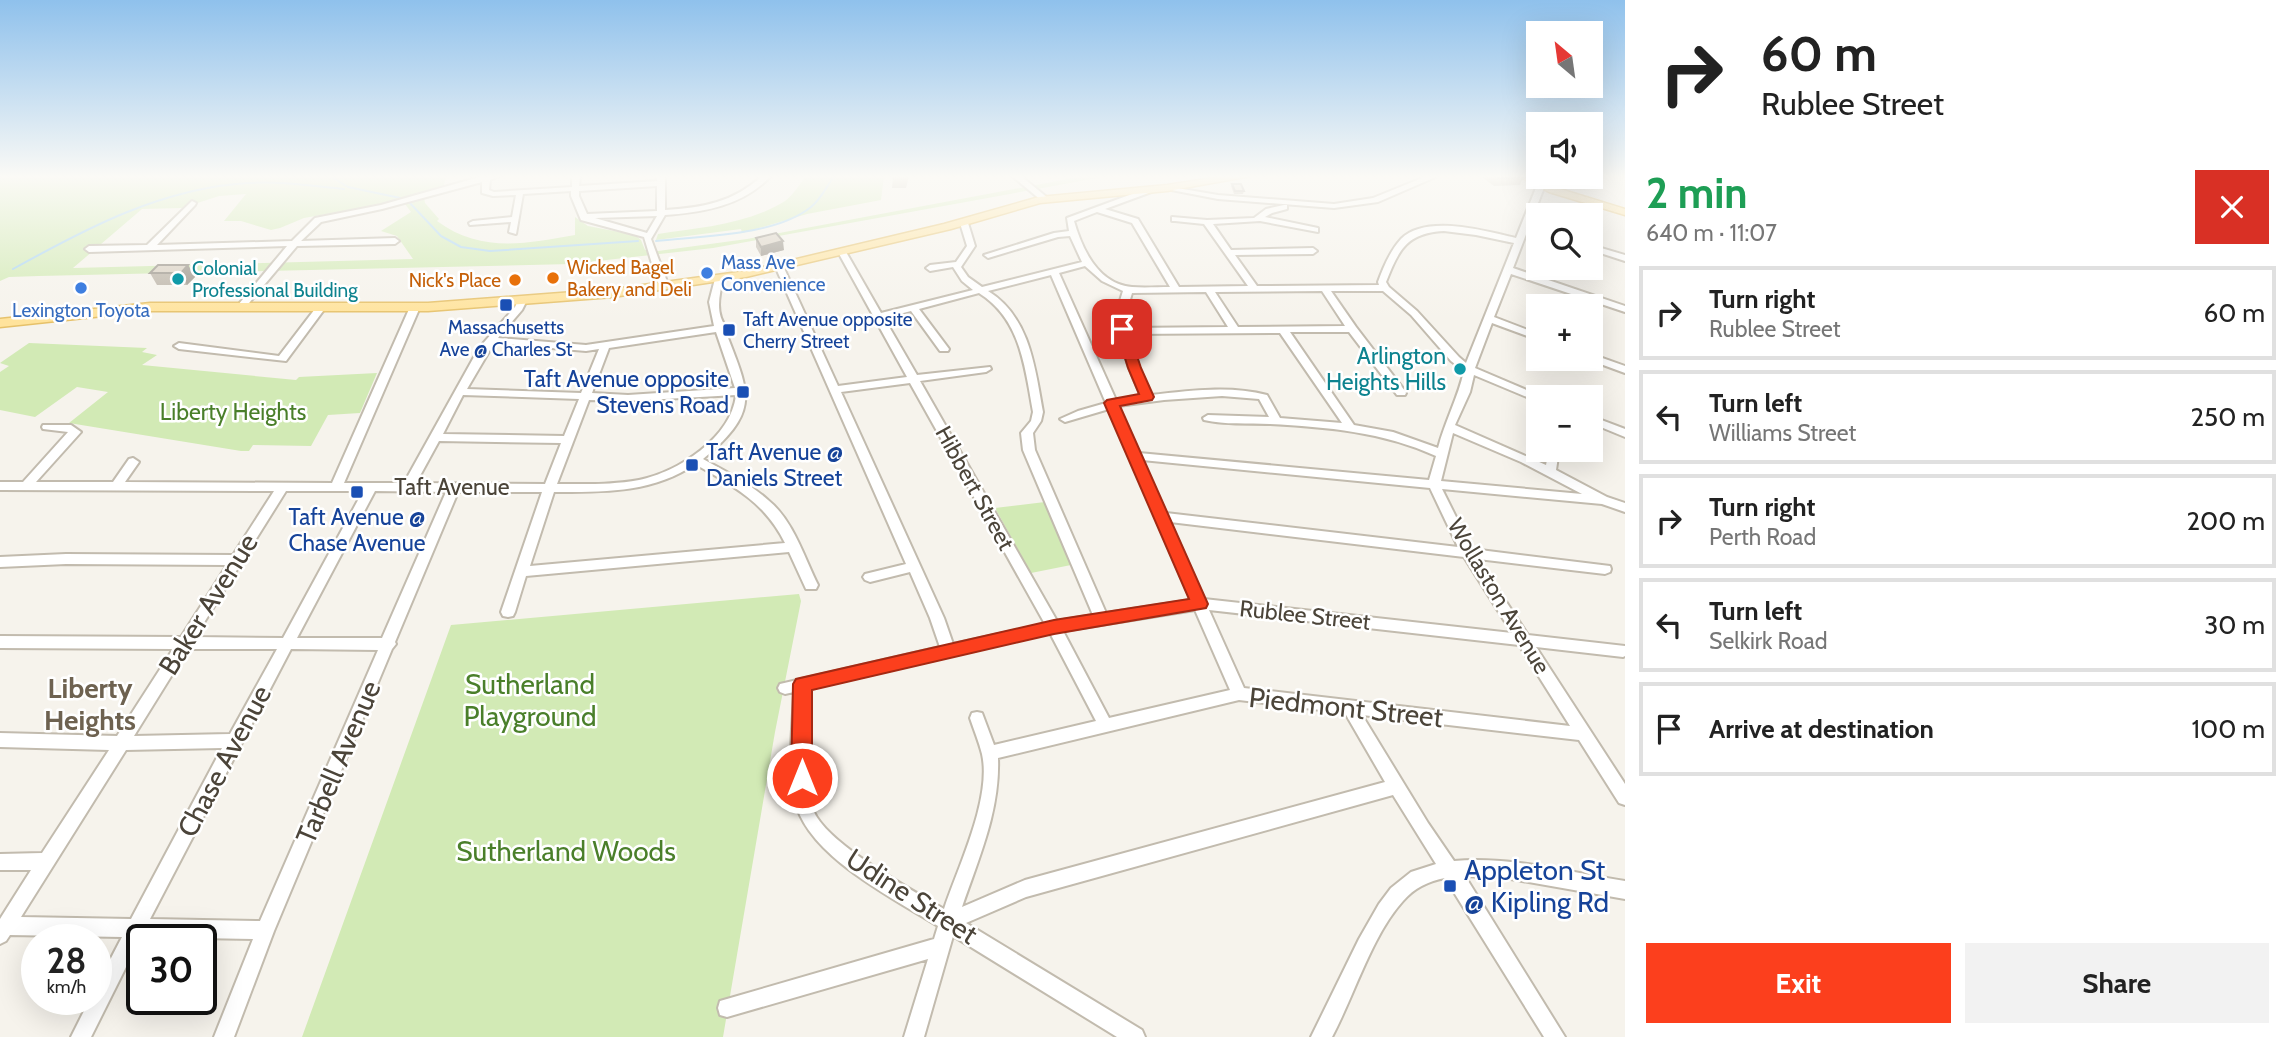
<!DOCTYPE html>
<meta charset="utf-8">
<style>
:root{--surface:#fff;--page:#f2f2f2;--text:#222;--muted:#767676;--line:#e0e0e0;--accent:#fc3f1d}
body{margin:0;font-family:Cabin,sans-serif;background:var(--page);color:var(--text);height:100vh;display:flex;flex-direction:column;font-size:26px;white-space:nowrap}
*{box-sizing:border-box;margin:0}
p{font-size:23px;color:var(--muted)}
.icon{flex:none;width:38px;height:38px;fill:none;stroke:currentColor;stroke-width:2;stroke-linecap:round;stroke-linejoin:round}
.map{position:relative;flex:1;overflow:hidden}
.details{display:flex;flex-direction:column;background:var(--surface);width:665px}
.details>*{flex:none}
.hud{background:#fff;color:var(--text);overflow:hidden}
.needle{width:46px;rotate:331deg}
.tools{position:absolute;left:1526px;top:21px;display:grid;gap:14px}
.tools a{display:grid;place-items:center;width:77px;height:77px;border-radius:0px;background:var(--surface);box-shadow:0 7px 28px #0002;font-size:35px}
.speed{position:absolute;left:21px;top:924px;display:flex;gap:14px;font-size:35px;font-weight:700;text-align:center}
.speed>*{display:grid;place-content:center;width:91px;height:91px;border-radius:50%;background:var(--surface);box-shadow:0 7px 28px #0002;line-height:1}
.speed small{font-size:18px;font-weight:400}
.speed .limit{border:4px solid #111;border-radius:10px;background:#fff;color:#111}
.pin{position:absolute;display:grid;place-items:center;width:60px;height:60px;color:#fff;margin:-30px;border-radius:14px;box-shadow:0 4px 10px #0006}
.me{position:absolute;width:77px;margin:-38px;rotate:0deg;stroke-linejoin:round;filter:drop-shadow(0 0 5px #0008)}
.turn{display:flex;align-items:center;gap:24px;height:147px;padding:0 21px;font-size:32px}
.turn .icon{width:91px;height:91px;stroke-width:2.5}
.turn b{display:block;font-size:49px;line-height:60px}
.round{display:grid;place-items:center;flex:none;width:74px;height:74px;border-radius:0px;background:var(--page)}
.head{display:flex;align-items:center;justify-content:space-between;height:119px;padding:0 21px}
h1{font-size:42px;font-weight:700;line-height:52px;color:#1e9e55}
.action{display:flex;gap:14px;margin-top:auto;padding:14px 21px}
.action a{flex:1;height:80px;border-radius:0px;background:var(--accent);color:#fff;font-size:28px;font-weight:700;line-height:80px;text-align:center}
.action a+a{background:var(--page);color:var(--text)}
ul{padding:0;list-style:none}
li{display:flex;align-items:center;gap:21px;height:94px;margin:0 14px 10px;padding:0 7px;border:4px solid var(--line);border-radius:0px}
li div{flex:1}
li b{display:block;font-size:26px}
li em{font-style:normal}
main{display:flex;flex:1;min-height:0}
.map>svg:first-child{display:block}
</style>
<main>
<div class="map">
<svg width="1625" height="1037" viewBox="0 0 1625 1037">
<rect width="100%" height="100%" fill="#f6f3ec"/>
<g fill="#d2eab5">
<path d="M0,176h447l-4,11 -60,17 -79,14 -24,10 -9,2 -30,-9h-17l22,-27 -27,2 -37,12 -40,1 -69,59 340,-9 -16,-23 -16,-5 30,-19 -6,-8 19,-7 1,6 14,16 -2,2c43,32 88,23 138,14v-18l13,9 47,9 6,5 4,10 13,1 89,-12 337,-63h24l-395,72 -142,16 -532,12 -30,1 -9,4z"/>
<path d="M806,176h78l-3,24 -74,14 -65,19 -1,-4 -85,11 2,-6c41,-6 91,-10 127,-33 8,-6 15,-17 21,-25z"/>
<path d="M29,343l118,5 -5,4 15,3 -15,10 154,15 3,-3 78,-4 -17,40 -32,2 -17,31 -58,-1 -4,6h-8l-172,-28 39,-31 -31,-5 -42,30 -35,-7v-38l9,-6 -9,-3z"/>
<path d="M1045,502l31,62 -45,9 -36,-65z"/>
<path d="M799,594l2,7 -26,131 -52,305h-421l149,-412z"/>
</g>
<g fill="none" stroke-linecap="round" stroke-linejoin="round">
<g stroke="#a9d4f2" stroke-width="2">
<path d="M330,176l18,11 57,12"/>
<path d="M409,202l32,34 20,11 29,4 148,-10"/>
<path d="M656,241c45,-5 119,-5 155,-34 10,-8 16,-21 23,-31"/>
<path d="M13,269c74,-41 149,-81 235,-86 32,-2 64,3 96,6"/>
</g>
<defs>
<g id="minor">
<path d="M483,176h16l-9,4 -1,10 5,2 78,-5v-11h8l-1,10 78,-5v-5h8v34c37,-2 69,-8 97,-34h9c-29,30 -67,36 -106,39l-14,24 18,48 -5,3 -5,-3 -15,-50 -63,-17 -10,-24v-5l-48,3 -7,40 -7,-2 2,-10 -41,3 -1,-2 4,-2 39,-4 4,-22 -23,1 -11,-3v-11l-100,27 -61,13 -20,19 94,-3 4,3 -4,3 -98,2 -53,63h-6v-4l49,-59 -198,6 -4,-3 4,-3 58,-1 45,-44 4,2 -1,2 -38,40 135,-4 23,-23 66,-13zM657,186v25l-70,3 -8,-18v-5zM657,216l-10,17 -52,-15z"/>
<path d="M1012,176h9l28,23 -7,2z"/>
<path d="M1427,176h11l-60,26 -44,6 -116,-9 -57,-11 4,-2 53,9 116,9 39,-6z"/>
<path d="M1553,177h25l-4,2 -41,4 -4,-2 4,-2z"/>
<path d="M1538,183l7,2 -32,83 112,38v6l-114,-38 -17,43 44,17v6l-46,-17 -17,45 68,29h-5v4l-4,-1 -60,-25 -4,17 -15,33 91,40 3,-15h10l-3,20 51,27 18,6v9l-23,-8 -160,-15 30,60 138,17 1,3 -1,3 -5,2 -127,-15 50,76 97,11v10l-2,1 -87,-10 89,137v21l-6,-2 -40,-63 -217,-25 66,108 26,38c57,-5 114,11 171,20v18l-120,-21 -40,-2 100,161h-21l-99,-159c-16,3 -31,10 -42,23 -31,34 -49,95 -71,136h-21l48,-98 20,-35 12,-16 20,-16 25,-8 -43,-69 -367,102 -60,26 176,107 3,7h-28l-164,-101 -29,101h-20l24,-78 -201,58 -7,-2 -2,-7 2,-7 7,-2 207,-60 4,-13c-45,-28 -132,-71 -143,-126 -8,-35 -2,-72 -1,-108l-9,2 -5,-2 -2,-4 2,-4 160,-37 -10,-29 -20,-46 -40,10 -5,-2 -2,-3 2,-3 41,-10 -131,-298 1,-2 7,2 55,120 69,-9 -69,-125 1,-2 7,2 35,61 92,-23 -11,-9 -9,-14 -23,4 -4,-3 4,-3 26,-3 11,-16 -7,-23 1,-2 7,2 7,23 -14,21 7,10 14,10 100,-25 -12,-26 -12,1 -70,21 -4,-3 70,-22 15,-2 -2,-13 84,-31h3v4l-49,18 33,10 41,68 69,-1 -44,-62 -29,-3h-3v-4l35,3 47,-2 12,-9 18,-4h3v4l-15,4 -7,4 53,11v4l-58,-11 -47,3 18,26 82,-2 4,3 -4,3 -78,1 22,31 122,-1 -1,-3c5,-14 12,-31 23,-43 25,-25 84,-8 115,-1zM1097,212l35,11 38,64c-12,0 -26,1 -38,0 -34,-3 -50,-38 -58,-66zM1444,231l32,4 38,8 -48,120 -7,-6 -42,-46 -28,-24 -3,-5c13,-33 21,-49 58,-51zM1085,266l17,15 21,10 -9,29 15,48 12,28 -25,4 -57,-127zM1051,275l55,128 -28,8 -18,8 5,3 44,-13 82,191 -85,13 -71,-163 -2,-17 8,-12 2,-9c-8,-44 -13,-95 -55,-121zM1322,291l23,35 -107,1 -23,-35zM1331,291h52l28,24 40,46 13,10c-6,27 -19,50 -26,77l-45,-16 -39,-7 -64,-93h59l48,63h8l1,-2 -1,-2 -49,-64zM1206,292l22,35 -102,1 -2,-8 8,-27zM979,293c42,26 46,75 54,119l-2,9 -10,12 2,17 70,165 -36,6 -137,-240 66,-9 5,-3 -1,-2 -73,8 -33,-57 27,-7 29,40h8l1,-2 -30,-40zM1280,333l62,90 -62,-5 -13,-23c-38,-10 -78,-4 -116,0l-12,-27 -11,-34zM910,383l135,241 -92,20 -9,-26 -103,-226zM1222,396l37,3 10,18 -61,-2 -5,3 1,2c21,5 44,3 66,4 57,3 113,8 166,32l-7,24 -290,-27 -21,-47 46,-6zM1453,433l68,29 61,32 -141,-13zM1142,460l288,28 28,59 -292,-34zM1170,522l294,35 48,76 -308,-34zM1195,610l35,80 -121,28 -46,-87zM1209,610l310,35 51,81 -326,-38zM1050,633l46,88 -102,24 -12,-32 -5,-1 -5,1 -2,5c4,12 9,24 12,36 10,44 -24,113 -38,155 -32,-19 -115,-64 -130,-97 -15,-33 -5,-87 -5,-123zM1239,700l106,13 40,69 -360,98 -63,27c17,-50 38,-96 36,-149z"/>
<path d="M1591,245l34,10v6l-34,-11z"/>
<path d="M719,276l4,3c-4,17 -8,35 4,49l-2,2c24,63 37,80 -22,129 22,12 46,24 65,41 25,20 36,57 50,85l-2,4h-10l-17,-37 -263,24 -11,36 -2,4 -5,1 -5,-1 -2,-4 41,-120h-84l-63,150 1,2 -4,5 -118,282 -40,106h-20l39,-98 -112,-2 -50,100h-20l19,-38h6v-12l26,-50 -112,-2 -4,6 -6,3v-25l31,-49h-31v-16l42,-1 67,-103 -109,-3v-14l117,3 56,-87 -173,-1v-12l181,1 46,-72 -161,-1 -66,3v-10l66,-3 167,1 41,-64 -274,-1v-8h23l45,-50 -25,-3 -1,-2 1,-2h28l10,7 -45,50h77l16,-23 4,-1 6,4 -14,20 207,1 78,-176 5,-3 5,3 -76,176h60l75,-135 36,-41 3,-7h6l2,2 -4,8 -24,28 88,7 128,-19 -5,-24 6,-23zM716,332l19,56 -107,7 -36,-2 17,-45zM494,343l92,8 13,-2 -18,44 -114,-4zM463,395l116,4 -15,37 -121,-2zM736,395c-5,43 -58,77 -97,85 -27,5 -55,4 -82,4l32,-84 39,1zM439,441l122,2 -16,41 -129,-1zM695,464c38,22 70,38 90,79l-255,23 24,-74c50,0 99,1 141,-28zM286,491h77l-80,147 -88,-1zM375,491l71,1 -64,146h-85zM188,649h89l-47,85 -96,2zM291,649l87,1 -118,271 -110,-2zM222,748l-91,171 -110,-2 105,-167z"/>
<path d="M321,304l5,3 -40,54 -107,-12 -5,-3 5,-3 100,13 39,-51z"/>
<path d="M1591,354l34,12v7l-38,-14h4z"/>
<path d="M1591,416l34,13v8l-34,-14z"/>
</g>
<g id="major">
<path d="M1225,176h26l-84,15 -127,12 -89,26 -205,48 -133,20 -185,14h-278l-150,16v-8l150,-16h278l185,-14 133,-18 198,-47 95,-27 128,-12z"/>
<path d="M1519,176h13l25,12 68,21v6l-76,-23z"/>
</g>
</defs>
<use href="#minor" stroke="#c2bbae" stroke-width="4"/>
<use href="#major" stroke="#e6c16a" stroke-width="3"/>
<use href="#minor" fill="#fff" fill-rule="evenodd"/>
<use href="#major" fill="#ffe39c" fill-rule="evenodd"/>
</g>
<g fill="#bab2a6">
<path d="M893,176h16l-3,12h-14z"/>
<path d="M1524,176l-4,9 -26,1 -12,-9z"/>
<path d="M1232,184l12,7 -1,3h-9l-3,-8z"/>
<path d="M756,238l28,12 -23,6 -5,-9z"/>
<path d="M188,265l7,12 -8,8h-30l-7,-12z"/>
</g>
<g fill="#979187">
<path d="M783,241l1,9 -23,6v-9z"/>
<path d="M188,265l7,12 -8,8 -6,-12z"/>
</g>
<g fill="#d8cfc1" stroke="#979187" stroke-width="2">
<path d="M1497,176h27l1,1 -26,1z"/>
<path d="M1232,184h9l3,7h-9z"/>
<path d="M776,233l7,8 -22,6 -5,-9z"/>
<path d="M158,265h30l-7,8h-31z"/>
</g>
<linearGradient id="sky" x2="0" y2="1"><stop stop-color="#8fc1ec"/><stop offset="0.55" stop-color="#fbfaf6"/><stop offset="1" stop-color="#fbfaf6" stop-opacity="0"/></linearGradient>
<rect width="1625" height="321" fill="url(#sky)"/>
<path fill="#fc3f1d" stroke="#a42913" stroke-width="2" d="M1122,325l6,4 13,39 13,29 -2,3 -32,6 88,198 -2,4 -152,26 -242,56v88l-3,6 -7,3 -8,-3 -3,-6 2,-94 3,-5 258,-59 135,-21 -85,-196 3,-3 32,-6 -11,-26 -12,-39z"/>
<g fill="#3f7fe0" stroke="#fff" stroke-width="2.5">
<circle cx="707" cy="273" r="7"/>
<circle cx="81" cy="288" r="7"/>
</g>
<g fill="#e8710a" stroke="#fff" stroke-width="2.5">
<circle cx="553" cy="278" r="7"/>
<circle cx="515" cy="280" r="7"/>
</g>
<g fill="#0f9aa8" stroke="#fff" stroke-width="2.5">
<circle cx="178" cy="279" r="7"/>
<circle cx="1460" cy="369" r="7"/>
</g>
<g fill="#1a4fb4" stroke="#fff" stroke-width="2.5">
<rect x="499" y="298" width="14" height="14" rx="3.5"/>
<rect x="722" y="323" width="14" height="14" rx="3.5"/>
<rect x="736" y="385" width="14" height="14" rx="3.5"/>
<rect x="685" y="458" width="14" height="14" rx="3.5"/>
<rect x="350" y="485" width="14" height="14" rx="3.5"/>
<rect x="1443" y="879" width="14" height="14" rx="3.5"/>
</g>
<g text-anchor="middle" stroke-width="5" stroke-linejoin="round" paint-order="stroke">
<g font-size="19" fill="#366cbe" stroke="#fff" text-anchor="start">
<text x="721" y="269">Mass Ave<tspan x="721" dy="22">Convenience</tspan></text>
<text x="81" y="317" text-anchor="middle">Lexington Toyota</text>
</g>
<g font-size="19" fill="#c56008" stroke="#fff" text-anchor="start">
<text x="567" y="274">Wicked Bagel<tspan x="567" dy="22">Bakery and Deli</tspan></text>
<text x="501" y="287" text-anchor="end">Nick's Place</text>
</g>
<g font-size="19" fill="#0d838f" stroke="#fff" text-anchor="start">
<text x="192" y="275">Colonial<tspan x="192" dy="22">Professional Building</tspan></text>
</g>
<g font-size="19" fill="#164399" stroke="#fff" text-anchor="start">
<text x="743" y="326">Taft Avenue opposite<tspan x="743" dy="22">Cherry Street</tspan></text>
<text x="506" y="334" text-anchor="middle">Massachusetts<tspan x="506" dy="22">Ave @ Charles St</tspan></text>
</g>
<g font-size="23" fill="#0d838f" stroke="#fff" text-anchor="end">
<text x="1446" y="364">Arlington<tspan x="1446" dy="26">Heights Hills</tspan></text>
</g>
<g font-size="23" fill="#164399" stroke="#fff" text-anchor="end">
<text x="729" y="387">Taft Avenue opposite<tspan x="729" dy="26">Stevens Road</tspan></text>
<text x="706" y="460" text-anchor="start">Taft Avenue @<tspan x="706" dy="26">Daniels Street</tspan></text>
<text x="357" y="525" text-anchor="middle">Taft Avenue @<tspan x="357" dy="26">Chase Avenue</tspan></text>
</g>
<g font-size="23" fill="#4a7f2a" stroke="#fff">
<text x="233" y="420">Liberty Heights</text>
</g>
<g font-size="23" fill="#4b4439" stroke="#fff">
<text x="452" y="495">Taft Avenue</text>
<text transform="translate(975 488) rotate(61)" y="8">Hibbert Street</text>
<text transform="translate(1499 596) rotate(59)" y="8">Wollaston Avenue</text>
<text transform="translate(1305 615) rotate(6)" y="8">Rublee Street</text>
</g>
<g font-size="28" fill="#4b4439" stroke="#fff">
<text transform="translate(208 604) rotate(-58)" y="10">Baker Avenue</text>
<text transform="translate(1346 707) rotate(6)" y="10">Piedmont Street</text>
<text transform="translate(224 761) rotate(-62)" y="10">Chase Avenue</text>
<text transform="translate(338 762) rotate(-67)" y="10">Tarbell Avenue</text>
<text transform="translate(912 896) rotate(33)" y="10">Udine Street</text>
</g>
<g font-size="28" fill="#4a7f2a" stroke="#fff">
<text x="530" y="694">Sutherland<tspan x="530" dy="32">Playground</tspan></text>
<text x="566" y="861">Sutherland Woods</text>
</g>
<g font-size="28" font-weight="bold" fill="#6e6250" stroke="#fff">
<text x="90" y="698">Liberty<tspan x="90" dy="32">Heights</tspan></text>
</g>
<g font-size="28" fill="#164399" stroke="#fff" text-anchor="start">
<text x="1464" y="880">Appleton St<tspan x="1464" dy="32">@ Kipling Rd</tspan></text>
</g>
</g>
</svg>
<div class="tools">
<a><svg class="needle" viewBox="-14 -14 28 28"><path d="M0-13l5 13h-10z" fill="#e53935"/><path d="M0 13l5-13h-10z" fill="#767676"/></svg></a>
<a><svg class="icon" aria-label="sound" viewBox="0 0 24 24"><path d="M4 9h4l5-4v14l-5-4H4zM17 9q2 3 0 6"/></svg></a>
<a><svg class="icon" aria-label="search" viewBox="0 0 24 24"><circle cx="10" cy="10" r="6"/><path d="M15 15l6 6"/></svg></a>
<a>+</a>
<a>−</a>
</div>
<div class="speed"><div>28<small>km/h</small></div><div class="limit">30</div></div>
<div class="pin" style="left:1122px;top:329px;background:#d93025"><svg class="icon" aria-label="arrive" viewBox="0 0 24 24"><path d="M6 21V4h12l-3 4 3 4H6"/></svg></div>
<svg class="me" style="left:802px;top:778px" viewBox="-20 -20 40 40"><circle r="17" fill="#fc3f1d" stroke="#fff" stroke-width="3"/><path d="M0-11L8 9 0 5-8 9z" fill="#fff"/></svg>
</div>
<section class="details">
<div class="hud">
<div class="turn"><svg class="icon" aria-label="right" viewBox="0 0 24 24"><path d="M7 20v-9h11M14 6l5 5-5 5"/></svg><div><b>60 m</b>Rublee Street</div></div>
</div>
<div class="head"><div><h1>2 min</h1><p>640 m · 11:07</p></div><a class="round" style="background:#d93025;color:#fff"><svg class="icon" aria-label="close" viewBox="0 0 24 24"><path d="M6 6l12 12M18 6L6 18"/></svg></a></div>
<ul>
<li><svg class="icon" aria-label="right" viewBox="0 0 24 24"><path d="M7 20v-9h11M14 6l5 5-5 5"/></svg><div><b>Turn right</b><p>Rublee Street</p></div><em>60 m</em></li>
<li><svg class="icon" aria-label="left" viewBox="0 0 24 24"><path d="M17 20v-9H6M10 6l-5 5 5 5"/></svg><div><b>Turn left</b><p>Williams Street</p></div><em>250 m</em></li>
<li><svg class="icon" aria-label="right" viewBox="0 0 24 24"><path d="M7 20v-9h11M14 6l5 5-5 5"/></svg><div><b>Turn right</b><p>Perth Road</p></div><em>200 m</em></li>
<li><svg class="icon" aria-label="left" viewBox="0 0 24 24"><path d="M17 20v-9H6M10 6l-5 5 5 5"/></svg><div><b>Turn left</b><p>Selkirk Road</p></div><em>30 m</em></li>
<li><svg class="icon" aria-label="arrive" viewBox="0 0 24 24"><path d="M6 21V4h12l-3 4 3 4H6"/></svg><div><b>Arrive at destination</b></div><em>100 m</em></li>
</ul>
<div class="action"><a>Exit</a><a>Share</a></div>
</section>
</main>
